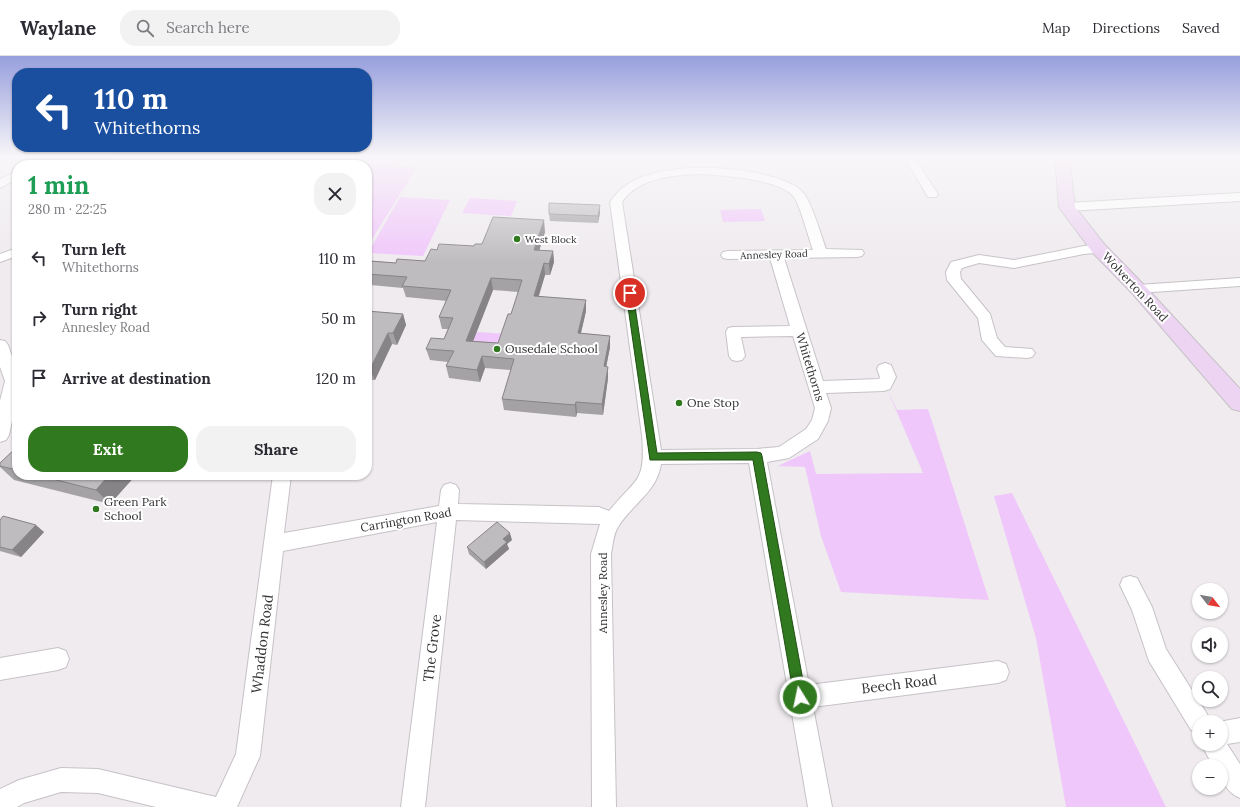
<!DOCTYPE html>
<meta charset="utf-8">
<style>
:root{--surface:#fff;--page:#f2f2f3;--text:#2b2b33;--muted:#7c7c81;--line:#e1e1e2;--accent:#31791e}
body{margin:0;font-family:Lora,serif;background:var(--page);color:var(--text);height:100vh;display:flex;flex-direction:column;font-size:15px;white-space:nowrap}
*{box-sizing:border-box;margin:0}
p{font-size:13px;color:var(--muted)}
.icon{flex:none;width:22px;height:22px;fill:none;stroke:currentColor;stroke-width:2;stroke-linecap:round;stroke-linejoin:round}
.map{position:relative;flex:1;overflow:hidden}
.sheet{position:absolute;left:12px;top:104px;width:360px;height:320px;display:flex;flex-direction:column;background:var(--surface);border-radius:16px;box-shadow:0 1px 3px #0004}
.sheet>*{flex:none}
.hud{position:absolute;left:12px;top:12px;width:360px;height:84px;border-radius:16px;box-shadow:0 1px 3px #0004;background:#1a4fa0;color:#fff;overflow:hidden}
.needle{width:26px;rotate:121deg}
.tools{position:absolute;left:1192px;top:527px;display:grid;gap:8px}
.tools a{display:grid;place-items:center;width:36px;height:36px;border-radius:50%;background:var(--surface);box-shadow:0 1px 3px #0004;font-size:20px}
.pin{position:absolute;display:grid;place-items:center;width:34px;height:34px;color:#fff;margin:-17px;border:2px solid #fff;border-radius:50%;box-shadow:0 1px 4px #0007}
.me{position:absolute;width:44px;margin:-22px;rotate:350deg;stroke-linejoin:round;filter:drop-shadow(0 0 3px #0008)}
.turn{display:flex;align-items:center;gap:14px;height:84px;padding:0 16px;font-size:18px}
.turn .icon{width:52px;height:52px;stroke-width:2.5}
.turn b{display:block;font-size:28px;line-height:34px}
.round{display:grid;place-items:center;flex:none;width:42px;height:42px;border-radius:16px;background:var(--page)}
.head{display:flex;align-items:center;justify-content:space-between;height:68px;padding:0 16px}
h1{font-size:24px;font-weight:700;line-height:30px;color:#1e9e55}
.cta{display:flex;gap:8px;margin-top:auto;padding:8px 16px}
.cta a{flex:1;height:46px;border-radius:16px;background:var(--accent);color:#fff;font-size:16px;font-weight:700;line-height:46px;text-align:center}
.cta a+a{background:var(--page);color:var(--text)}
ul{padding:0;list-style:none}
li{display:flex;align-items:center;gap:12px;height:60px;padding:0 16px}
li div{flex:1}
li b{display:block;font-size:15px}
li em{font-style:normal}
header{display:flex;align-items:center;gap:24px;box-sizing:border-box;height:56px;padding:0 20px;background:var(--surface);border-bottom:1px solid var(--line)}
header strong{font-size:19px}
nav{display:flex;gap:22px;margin-inline-start:auto;font-size:14px}
.search{width:280px;height:36px;background:var(--page);display:flex;align-items:center;gap:10px;box-sizing:border-box;padding:0 14px;border-radius:16px;color:var(--muted);font-size:15px}
.map>svg:first-child{display:block}
</style>
<header>
<strong>Waylane</strong>
<div class="search"><svg class="icon" aria-label="search" viewBox="0 0 24 24"><circle cx="10" cy="10" r="6"/><path d="M15 15l6 6"/></svg>Search here</div>
<nav><a>Map</a><a>Directions</a><a>Saved</a></nav>
</header>
<div class="map">
<svg width="1240" height="751" viewBox="0 0 1240 751">
<rect width="100%" height="100%" fill="#efebef"/>
<g fill="#f0c7fa">
<path d="M13,101h111l-20,8h-36l-7,-3c-9,4 -22,6 -31,1l-4,1z"/>
<path d="M332,105l85,6 -50,80v-82h-37z"/>
<path d="M400,141l50,3 -27,56 -55,-3z"/>
<path d="M470,142l47,3 -6,15 -49,-3z"/>
<path d="M761,153l4,12 -42,1 -3,-12z"/>
<path d="M477,276l30,2 -7,21 -31,-3z"/>
<path d="M887,333l10,21 31,-1 61,191 -148,-8 -20,-56 -16,-69 -27,-1 32,-15 6,23 107,-1z"/>
<path d="M1012,437l154,314h-100l-30,-169 -42,-142z"/>
</g>
<g fill="none" stroke-linecap="round" stroke-linejoin="round">
<defs>
<g id="street">
<path d="M120,101h14c-7,9 -19,8 -29,8l2,-2z"/>
<path d="M211,101h10l-2,8h-12z"/>
<path d="M904,101h10l24,37 -2,3h-8z"/>
<path d="M689,112c28,-1 99,3 116,27 8,12 16,40 21,54l36,1 2,3 -2,3 -5,1 -73,1 39,123 56,-2 1,-2 -3,-8 2,-4 6,-2 6,2 5,12 -6,12 -6,2 -58,2 5,15 -3,13 -10,18 -29,19 -22,4 42,223 189,-24 8,3 3,8 -3,8 -8,3 -185,24 19,100h-24l-59,-344 -88,1c-4,28 -29,40 -43,63 -5,8 -5,18 -7,27l5,253h-24l-1,-253 9,-30 -144,-4 -31,287h-24l36,-285 -154,29 -23,205 -23,51h-81l-58,-14 -37,-1 -37,11 -7,4h-17v-18l19,-9 42,-12 37,1 118,28 20,-43 37,-279h18l-7,58 155,-27 2,-16 3,-5 6,-2 6,2 3,5 -1,14 141,3 10,4c27,-34 37,-27 33,-76l-32,-233c18,-27 48,-31 79,-34zM699,118c21,1 82,5 95,23 7,11 14,39 19,53l-85,1 -5,1 -2,3 2,3 5,1 42,-1 20,68 -57,1 -5,1 -2,4 3,24 3,4 5,1 5,-1 3,-4 -4,-19 52,-1 22,72 -3,12 -6,9 -27,18 -22,2 -96,1 -39,-248c16,-24 51,-27 77,-28z"/>
<path d="M17,115v8l-17,9v-9z"/>
<path d="M1240,137v8l-173,10 -4,-1 -2,-3 2,-3 4,-1z"/>
<path d="M1099,189l5,1 2,3 -2,3 -20,2 -70,14 -35,-5 -17,5 -2,4 1,7 29,35 7,24 8,9 27,2 3,4 -3,4 -5,1 -31,-2 -14,-16 -4,-22 -31,-38 -1,-8 5,-10 28,-7 35,5 70,-14z"/>
<path d="M17,192v8l-17,6v-8z"/>
<path d="M1240,222v8l-102,7 -5,-1 -2,-3 2,-3 5,-1z"/>
<path d="M0,284l5,1 3,4 9,25v28l-8,37 -3,5 -6,2v-41l5,-20 -5,-14z"/>
<path d="M1130,520l7,2 15,29 14,42 41,65 4,8h-12v12l-8,-4 -42,-69 -17,-51 -12,-25 3,-7z"/>
<path d="M58,592l8,3 3,8 -3,8 -8,3 -58,10v-22z"/>
<path d="M1240,662v24l-13,2 13,20v34c-14,-6 -19,-17 -19,-32h-8l-12,-22h20v-22h-2z"/>
</g>
<path id="secondary" d="M1055,101h14l6,50 30,38 39,40 96,104v22l-8,-2 -100,-116 -39,-40 -32,-43 -2,-3z"/>
</defs>
<use href="#street" stroke="#c6c2c7" stroke-width="2"/>
<use href="#secondary" stroke="#c6c2c7" stroke-width="2"/>
<use href="#street" fill="#fff" fill-rule="evenodd"/>
<use href="#secondary" fill="#edd4f2" fill-rule="evenodd"/>
</g>
<g fill="#a4a2a5" fill-rule="evenodd">
<path d="M600,157l-2,10 -48,-2 -1,-7z"/>
<path d="M545,176l-6,18 14,1 1,11 -4,13h-5l-6,21 47,15 -5,22 29,3v11l-4,20 2,11 -5,37 -26,-2 -1,4 -72,-7 -2,-11 9,-29 -26,-2 -5,14 -31,-4 -3,-12 2,-4 -18,-2 -4,-11 18,-10 4,-10h-6l-3,-12 8,-16 -41,-4 -3,-9 -32,-3 -4,7v-35l6,4 23,2 29,-2 12,-11 37,-4 8,-2zM493,234l26,2 -8,22 -13,29 -25,-2z"/>
<path d="M367,255l36,3 3,11 -9,20 -5,-1 -17,36h-8z"/>
<path d="M17,391v28h119l-26,29 -96,-24 -14,-13v-4z"/>
<path d="M0,464l44,12 -23,25 -21,-6z"/>
<path d="M512,484l-5,4 2,5 -23,20 -17,-15 -2,-7z"/>
</g>
<g fill="#868486">
<path d="M600,149v8l-2,10v-7z"/>
<path d="M544,164l1,12 -9,29 -2,-11z"/>
<path d="M553,195l1,11 -4,13 -1,-11z"/>
<path d="M544,207l1,12 -10,32 -1,-11z"/>
<path d="M367,219l4,10 -4,7z"/>
<path d="M491,222l2,12 -24,62 -3,-11z"/>
<path d="M586,244v11l-8,34v-12z"/>
<path d="M403,258l3,11 -9,20 -4,-12z"/>
<path d="M388,277l4,11 -17,36 -5,-11z"/>
<path d="M610,280v11l-6,31v-12z"/>
<path d="M482,300l3,12 -5,14 -3,-12z"/>
<path d="M608,311v11l-5,37 -1,-11z"/>
<path d="M576,346l1,11 -1,4 -1,-12z"/>
<path d="M109,419h27l-26,29 -14,-14z"/>
<path d="M36,469l8,7 -23,25 -9,-7z"/>
<path d="M510,477l2,7 -5,4 2,5 -23,20 -2,-7 19,-23z"/>
</g>
<g fill="#bfbcc0" stroke="#868486" fill-rule="evenodd">
<path d="M549,147l51,2 -2,11 -49,-2z"/>
<path d="M493,161l51,3 -10,30 19,1 -4,13 -5,-1 -10,33 52,4 -8,33 32,3 -6,30 4,1 -6,37 -26,-2 -1,3 -73,-6 12,-40 -32,-3 -5,14 -31,-4 8,-15 -28,-2 5,-11 13,1 9,-21 -14,-1 12,-27 -49,-4 5,-9 -40,-3v-17h5l-2,4 26,2 1,-4 28,2 6,-12 6,1 2,-6 35,2 1,-2h7zM491,222l31,2 -11,34h-3l-10,29 -32,-2z"/>
<path d="M367,255l36,3 -10,19h-5l-18,36h-3z"/>
<path d="M17,391v23l-17,-4v-3z"/>
<path d="M37,419h72l-13,15z"/>
<path d="M3,460l33,9 -24,25 -12,-3v-27z"/>
<path d="M497,466l13,11 -7,6 4,3 -23,20 -17,-15z"/>
</g>
<linearGradient id="sky" x2="0" y2="1"><stop stop-color="#979fdd"/><stop offset="0.49" stop-color="#f8f6f8"/><stop offset="1" stop-color="#f8f6f8" stop-opacity="0"/></linearGradient>
<rect width="1240" height="206" fill="url(#sky)"/>
<path fill="#31791e" stroke="#204f14" d="M627,235h5l1,2 24,160 100,-1 4,1 1,3 44,241 -2,4 -4,2 -4,-2 -2,-4 -41,-237h-103l-24,-167z"/>
<g fill="#31791e" stroke="#fff" stroke-width="1.5">
<circle cx="517" cy="183" r="4"/>
<circle cx="497" cy="293" r="4"/>
<circle cx="679" cy="347" r="4"/>
<circle cx="96" cy="453" r="4"/>
</g>
<g text-anchor="middle" stroke-width="4" stroke-linejoin="round" paint-order="stroke">
<g font-size="10" fill="#333133" stroke="#fff" text-anchor="start">
<text x="525" y="187">West Block</text>
</g>
<g font-size="10" fill="#333133" stroke="#fff">
<text transform="translate(774 198) rotate(-2)" y="4">Annesley Road</text>
</g>
<g font-size="12" fill="#333133" stroke="#fff">
<text transform="translate(1135 231) rotate(47)" y="4">Wolverton Road</text>
<text transform="translate(810 311) rotate(73)" y="4">Whitethorns</text>
<text transform="translate(406 464) rotate(-10)" y="4">Carrington Road</text>
<text transform="translate(603 537) rotate(-90)" y="4">Annesley Road</text>
</g>
<g font-size="12" fill="#333133" stroke="#fff" text-anchor="start">
<text x="505" y="297">Ousedale School</text>
<text x="687" y="351">One Stop</text>
<text x="104" y="450">Green Park<tspan x="104" dy="14">School</tspan></text>
</g>
<g font-size="14" fill="#333133" stroke="#fff">
<text transform="translate(262 588) rotate(-83)" y="5">Whaddon Road</text>
<text transform="translate(432 592) rotate(-83)" y="5">The Grove</text>
<text transform="translate(899 628) rotate(-7)" y="5">Beech Road</text>
</g>
</g>
</svg>
<div class="tools">
<a><svg class="needle" viewBox="-14 -14 28 28"><path d="M0-13l5 13h-10z" fill="#e53935"/><path d="M0 13l5-13h-10z" fill="#7c7c81"/></svg></a>
<a><svg class="icon" aria-label="sound" viewBox="0 0 24 24"><path d="M4 9h4l5-4v14l-5-4H4zM17 9q2 3 0 6"/></svg></a>
<a><svg class="icon" aria-label="search" viewBox="0 0 24 24"><circle cx="10" cy="10" r="6"/><path d="M15 15l6 6"/></svg></a>
<a>+</a>
<a>−</a>
</div>
<div class="pin" style="left:630px;top:237px;background:#d93025"><svg class="icon" aria-label="arrive" viewBox="0 0 24 24"><path d="M6 21V4h12l-3 4 3 4H6"/></svg></div>
<svg class="me" style="left:800px;top:641px" viewBox="-20 -20 40 40"><circle r="17" fill="#31791e" stroke="#fff" stroke-width="3"/><path d="M0-11L8 9 0 5-8 9z" fill="#fff"/></svg>
<div class="hud">
<div class="turn"><svg class="icon" aria-label="left" viewBox="0 0 24 24"><path d="M17 20v-9H6M10 6l-5 5 5 5"/></svg><div><b>110 m</b>Whitethorns</div></div>
</div>
<section class="sheet">
<div class="head"><div><h1>1 min</h1><p>280 m · 22:25</p></div><a class="round"><svg class="icon" aria-label="close" viewBox="0 0 24 24"><path d="M6 6l12 12M18 6L6 18"/></svg></a></div>
<ul>
<li><svg class="icon" aria-label="left" viewBox="0 0 24 24"><path d="M17 20v-9H6M10 6l-5 5 5 5"/></svg><div><b>Turn left</b><p>Whitethorns</p></div><em>110 m</em></li>
<li><svg class="icon" aria-label="right" viewBox="0 0 24 24"><path d="M7 20v-9h11M14 6l5 5-5 5"/></svg><div><b>Turn right</b><p>Annesley Road</p></div><em>50 m</em></li>
<li><svg class="icon" aria-label="arrive" viewBox="0 0 24 24"><path d="M6 21V4h12l-3 4 3 4H6"/></svg><div><b>Arrive at destination</b></div><em>120 m</em></li>
</ul>
<div class="cta"><a>Exit</a><a>Share</a></div>
</section>
</div>
